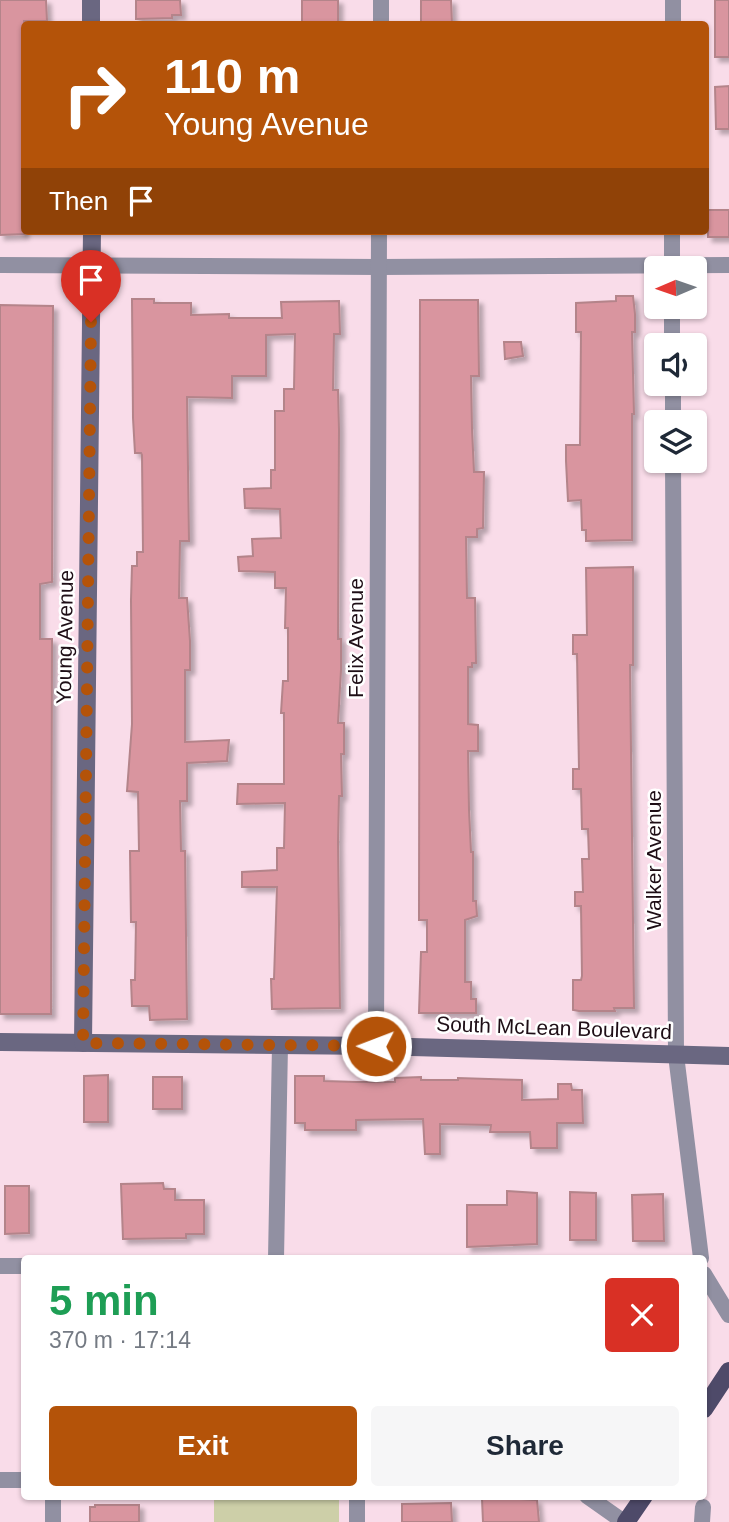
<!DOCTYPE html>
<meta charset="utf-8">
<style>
:root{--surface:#fff;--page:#f6f6f7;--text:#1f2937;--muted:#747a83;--accent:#b45309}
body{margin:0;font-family:Helvetica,sans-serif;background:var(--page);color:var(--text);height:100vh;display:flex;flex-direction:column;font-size:26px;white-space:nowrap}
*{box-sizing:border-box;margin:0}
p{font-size:23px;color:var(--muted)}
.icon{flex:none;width:38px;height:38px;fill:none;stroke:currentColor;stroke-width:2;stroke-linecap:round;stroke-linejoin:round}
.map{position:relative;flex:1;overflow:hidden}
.details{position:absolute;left:21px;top:1255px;width:686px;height:245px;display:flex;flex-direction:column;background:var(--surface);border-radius:7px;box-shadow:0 2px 5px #0004}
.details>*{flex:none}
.top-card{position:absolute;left:21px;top:21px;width:688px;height:214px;border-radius:7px;box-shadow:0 2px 5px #0004;background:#b45309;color:#fff;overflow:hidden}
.needle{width:46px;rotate:268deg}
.fabs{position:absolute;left:644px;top:256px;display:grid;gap:14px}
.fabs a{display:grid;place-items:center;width:63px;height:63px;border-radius:7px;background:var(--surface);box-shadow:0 2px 5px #0004;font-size:35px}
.pin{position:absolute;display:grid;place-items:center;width:60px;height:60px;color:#fff;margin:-72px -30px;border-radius:50% 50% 50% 0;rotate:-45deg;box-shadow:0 0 7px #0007}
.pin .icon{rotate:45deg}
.me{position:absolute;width:77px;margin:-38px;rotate:271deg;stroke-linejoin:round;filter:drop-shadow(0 0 5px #0008)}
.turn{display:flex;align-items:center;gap:24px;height:147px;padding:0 28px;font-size:32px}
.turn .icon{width:91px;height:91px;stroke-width:2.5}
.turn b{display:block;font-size:49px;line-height:60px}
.then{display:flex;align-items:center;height:66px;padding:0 28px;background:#0003;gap:14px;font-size:26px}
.round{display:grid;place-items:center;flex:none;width:74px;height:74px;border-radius:7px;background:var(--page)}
.headline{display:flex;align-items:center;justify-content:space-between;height:119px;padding:0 28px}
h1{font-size:42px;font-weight:700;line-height:52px;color:#1e9e55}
.primary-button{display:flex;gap:14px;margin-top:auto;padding:14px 28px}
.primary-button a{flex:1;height:80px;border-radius:7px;background:var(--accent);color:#fff;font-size:28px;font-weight:700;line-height:80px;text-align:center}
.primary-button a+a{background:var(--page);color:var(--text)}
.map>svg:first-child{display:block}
</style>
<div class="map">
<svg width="729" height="1522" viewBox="0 0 729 1522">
<defs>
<filter id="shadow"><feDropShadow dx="4.5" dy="4.5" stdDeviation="2" flood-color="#0004"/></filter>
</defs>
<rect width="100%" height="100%" fill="#f9dce9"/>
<rect fill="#cdcfa8" x="214" y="1496" width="125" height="26"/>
<g fill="#d9959f" stroke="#b4848a" stroke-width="2" filter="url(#shadow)">
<path d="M0,0h46l1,21h-23v213l-24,1z"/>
<path d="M136,0h44l1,15h-9v3l-36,1z"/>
<path d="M302,0h36v22l-36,1z"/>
<path d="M421,0h30l1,24h-31z"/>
<rect x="715" y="0" width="14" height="57"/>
<path d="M729,86v43h-13l-1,-42z"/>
<rect x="708" y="210" width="21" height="27"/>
<path d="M616,296h17l2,18v18h-3l2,82h-2v126l-46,1v-11h-4l-1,-30 -13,1 -2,-40v-16h14l1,-113h-5v-29l40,-2z"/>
<path d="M132,299h22v4h37v12l38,-1v4h53l-1,-16 58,-1 1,33h-6l-1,56h5l1,40 -1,209h3v31l-3,53h6v31h-3l1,42h-3l-1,46 2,166 -68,1 -1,-30h3l3,-92h-35v-15l35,-2v-22h7l1,-45 -48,1 1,-20h46v-71h-3l2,-32h5v-53h-3l1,-40h-11v-16l-36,-1 -1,-14 15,-1 -1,-17 29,-1 -1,-29 -35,-1 -1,-19 27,-1v-18h4v-59h9v-22h10l1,-55 -29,1v41h-34v22l-45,-1 2,144h-9l-1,57h8l3,43v29h-5v72l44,-2 -2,21 -40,2v38h-7l1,50h4l2,168 -37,1 -1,-14h-17l-1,-26h4l1,-58h-5l-1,-71h9l-1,-59 -11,-1 5,-67 -1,-124 1,-34h5v-14h6l-1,-97 -1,-2h-6l-2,-35z"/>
<path d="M420,300h58l1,76h-8l1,53 2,43h10l-1,56 -6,1v8h-11l1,61h8l1,65h-4v4h-4v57l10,1v26h-10l1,59 2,42h2v49h3l1,15 -12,4v62h6v17h5v14h-57l2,-61h6v-32h-8z"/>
<path d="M0,305l53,1 -1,276 -12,2v55h12l-1,375h-51z"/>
<path d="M504,342h17l2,14 -18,3z"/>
<path d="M633,567v98h-3l4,343h-20l1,3h-36l-6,-1v-30h8l1,-4 -1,-70h-6v-14h8l-1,-33h7l-1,-30h-6l-1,-40h-8v-20h6l-2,-115h-4v-19h14l-1,-67z"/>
<path d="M108,1075v47h-24v-46z"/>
<path d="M295,1076h29v5l33,1h38v-4l26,-1v3h37v-2l64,2v20l36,-1v-15h13l1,6h10l1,33h-26v25h-26l-1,-16h-40l1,-7 -51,-1v30h-15l-2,-35 -67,1v10h-51v-7h-10z"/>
<rect x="153" y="1077" width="29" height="32"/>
<path d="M163,1183l1,6h11v11h29v34h-18v4l-63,1 -2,-55z"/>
<path d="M5,1186h24v47l-24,1z"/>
<path d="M507,1191l30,2v51l-70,3v-42h40z"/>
<path d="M570,1192l26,1v47h-26z"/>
<path d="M663,1194l1,47h-31l-1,-46z"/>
<path d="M502,1498l35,2 2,22h-56l-1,-23z"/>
<path d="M451,1503l1,19h-50v-18z"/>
<path d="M95,1505h44v17h-49v-15h5z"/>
</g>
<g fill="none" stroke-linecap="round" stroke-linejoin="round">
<g stroke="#9190a2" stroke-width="16">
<path d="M381,24v-24"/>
<path d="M673,24v-24"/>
<path d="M0,265l379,2 350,-2"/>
<path d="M672,268v-37"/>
<path d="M672,306v39"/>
<path d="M673,383v39"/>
<path d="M673,460l3,595 25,203"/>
<path d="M376,1046l3,-815"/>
<path d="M276,1258l4,-213"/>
<path d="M0,1266h24"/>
<path d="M704,1274l25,41"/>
<path d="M0,1480h24"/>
<path d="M53,1496v26"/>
<path d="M357,1496v26"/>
<path d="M587,1496l37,26"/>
<path d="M702,1522l1,-15"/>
</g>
<g stroke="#6a6781" stroke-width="18">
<path d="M91,0v24"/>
<path d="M0,1042l376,4 353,10"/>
<path d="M83,1043l9,-812"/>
</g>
<g stroke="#4e4a69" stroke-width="18">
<path d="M704,1409l25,-38"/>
<path d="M626,1522l18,-26"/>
</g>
</g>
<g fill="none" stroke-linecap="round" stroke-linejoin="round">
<path stroke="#b45309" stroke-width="12" stroke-dasharray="0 21.6" d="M91,322l-8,721 293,3"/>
</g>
<g text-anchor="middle" stroke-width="5" stroke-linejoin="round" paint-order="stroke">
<g font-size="21" fill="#1e0e16" stroke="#fff">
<text transform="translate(65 637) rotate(-89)" y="7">Young Avenue</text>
<text transform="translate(356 638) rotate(-90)" y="7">Felix Avenue</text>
<text transform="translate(654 860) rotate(-90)" y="7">Walker Avenue</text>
<text transform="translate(554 1028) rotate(2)" y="7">South McLean Boulevard</text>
</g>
</g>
</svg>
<div class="fabs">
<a><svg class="needle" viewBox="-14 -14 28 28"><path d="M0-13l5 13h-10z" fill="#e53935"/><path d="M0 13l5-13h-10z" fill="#747a83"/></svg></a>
<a><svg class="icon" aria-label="sound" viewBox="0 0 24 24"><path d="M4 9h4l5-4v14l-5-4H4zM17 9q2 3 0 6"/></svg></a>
<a><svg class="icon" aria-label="layers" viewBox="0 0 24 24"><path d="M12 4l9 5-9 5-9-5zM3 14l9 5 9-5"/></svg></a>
</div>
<div class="pin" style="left:91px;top:322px;background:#d93025"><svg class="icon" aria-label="arrive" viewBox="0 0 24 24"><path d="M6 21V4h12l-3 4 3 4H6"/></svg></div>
<svg class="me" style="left:376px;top:1046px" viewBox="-20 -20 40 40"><circle r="17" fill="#b45309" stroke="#fff" stroke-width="3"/><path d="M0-11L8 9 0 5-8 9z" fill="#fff"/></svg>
<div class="top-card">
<div class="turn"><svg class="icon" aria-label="right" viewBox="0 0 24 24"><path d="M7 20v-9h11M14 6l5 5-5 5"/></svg><div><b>110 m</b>Young Avenue</div></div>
<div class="then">Then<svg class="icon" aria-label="arrive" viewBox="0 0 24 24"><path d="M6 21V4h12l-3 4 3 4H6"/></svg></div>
</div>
<section class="details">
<div class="headline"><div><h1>5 min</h1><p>370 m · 17:14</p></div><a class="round" style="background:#d93025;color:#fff"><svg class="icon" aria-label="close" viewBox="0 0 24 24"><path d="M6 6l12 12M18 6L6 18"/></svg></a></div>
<div class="primary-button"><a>Exit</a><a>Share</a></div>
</section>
</div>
